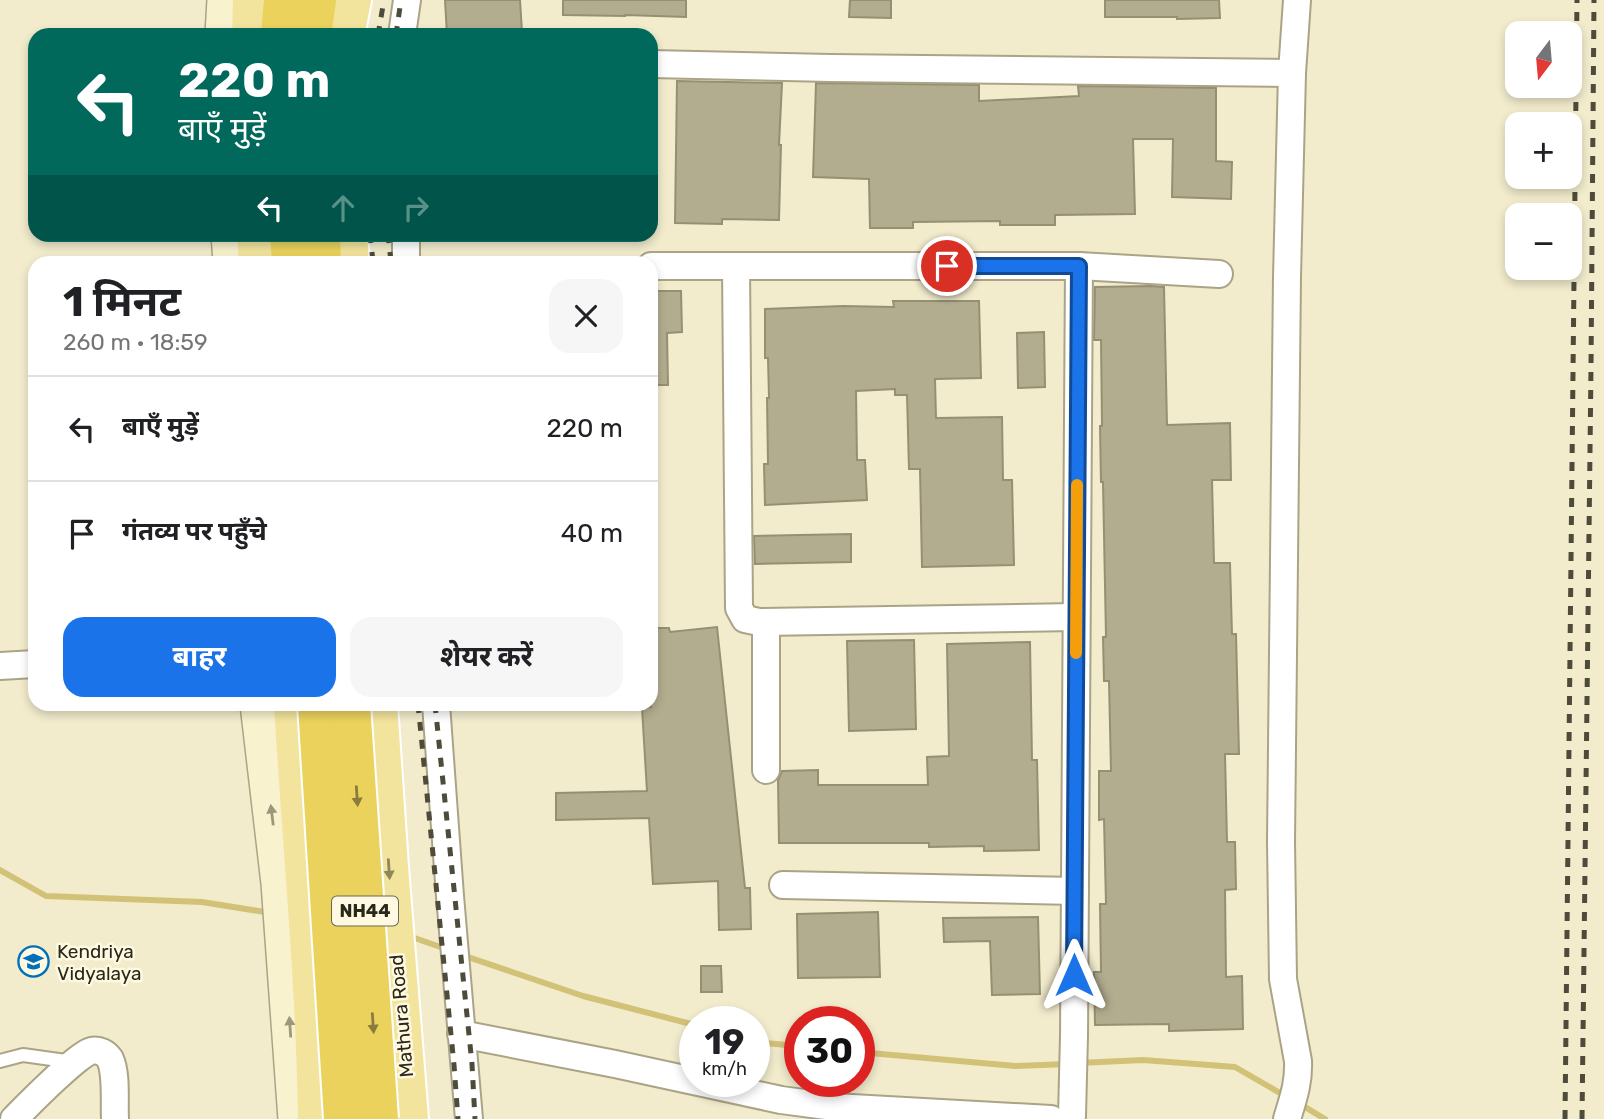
<!DOCTYPE html>
<html lang="hi">
<meta charset="utf-8">
<style>
:root{--surface:#fff;--page:#f6f6f6;--text:#202124;--muted:#757577;--line:#e0e0e0;--accent:#1a73e8}
body{margin:0;font-family:Rubik,"Noto Sans Devanagari",sans-serif;background:var(--page);color:var(--text);height:100vh;display:flex;flex-direction:column;font-size:26px;white-space:nowrap}
*{box-sizing:border-box;margin:0}
p{font-size:23px;color:var(--muted)}
.icon{flex:none;width:38px;height:38px;fill:none;stroke:currentColor;stroke-width:2;stroke-linecap:round;stroke-linejoin:round}
.map{position:relative;flex:1;overflow:hidden}
.details{position:absolute;left:28px;top:256px;width:630px;height:455px;display:flex;flex-direction:column;background:var(--surface);border-radius:21px;box-shadow:0 4px 10px #0003}
.details>*{flex:none}
.top-card{position:absolute;left:28px;top:28px;width:630px;height:214px;border-radius:21px;box-shadow:0 4px 10px #0003;background:#00695c;color:#fff;overflow:hidden}
.needle{width:46px;rotate:196deg}
.tools{position:absolute;left:1505px;top:21px;display:grid;gap:14px}
.tools a{display:grid;place-items:center;width:77px;height:77px;border-radius:14px;background:var(--surface);box-shadow:0 4px 10px #0003;font-size:35px}
.speed{position:absolute;left:679px;top:1006px;display:flex;gap:14px;font-size:35px;font-weight:700;text-align:center}
.speed>*{display:grid;place-content:center;width:91px;height:91px;border-radius:50%;background:var(--surface);box-shadow:0 4px 10px #0003;line-height:1}
.speed small{font-size:18px;font-weight:400}
.speed .limit{border:10px solid #d22;background:#fff;color:#111}
.pin{position:absolute;display:grid;place-items:center;width:60px;height:60px;color:#fff;margin:-30px;border:4px solid #fff;border-radius:50%;box-shadow:0 2px 7px #0007}
.me{position:absolute;width:77px;margin:-38px;rotate:0deg;stroke-linejoin:round;filter:drop-shadow(0 0 5px #0008)}
.turn{display:flex;align-items:center;gap:24px;height:147px;padding:0 35px;font-size:32px}
.turn .icon{width:91px;height:91px;stroke-width:2.5}
.turn b{display:block;font-size:49px;line-height:60px}
.lanes{display:flex;align-items:center;height:66px;padding:0 35px;background:#0003;justify-content:center;gap:35px;direction:ltr}
.lanes .off{opacity:.35}
.round{display:grid;place-items:center;flex:none;width:74px;height:74px;border-radius:21px;background:var(--page)}
.headline{display:flex;align-items:center;justify-content:space-between;height:119px;padding:0 35px}
h1{font-size:42px;font-weight:700;line-height:52px}
.cta{display:flex;gap:14px;margin-top:auto;padding:14px 35px}
.cta a{flex:1;height:80px;border-radius:21px;background:var(--accent);color:#fff;font-size:28px;font-weight:700;line-height:80px;text-align:center}
.cta a+a{background:var(--page);color:var(--text)}
ul{padding:0;list-style:none}
li{display:flex;align-items:center;gap:21px;height:105px;padding:0 35px;border-top:2px solid var(--line)}
li div{flex:1}
li b{display:block;font-size:26px}
li em{font-style:normal}
.map>svg:first-child{display:block}
</style>
<div class="map">
<svg width="1604" height="1119" viewBox="0 0 1604 1119">
<rect width="100%" height="100%" fill="#f2eccd"/>
<g fill="none" stroke-linecap="round" stroke-linejoin="round">
<g stroke="#d2c278" stroke-width="6">
<path d="M0,870l46,26 156,6 69,11"/>
<path d="M406,935l43,15"/>
<path d="M462,955l121,41 112,29"/>
<path d="M754,1040l10,3 36,3"/>
<path d="M859,1052l156,14 53,-2"/>
<path d="M1079,1063l64,-3 92,7 52,30"/>
<path d="M1300,1104l25,15"/>
</g>
</g>
<g fill="#b2ad8f" stroke="#959073" stroke-width="2">
<path d="M445,0h75l2,32 -75,3z"/>
<path d="M563,0h123v17l-61,-2v1l-62,-1z"/>
<path d="M850,0h41v18l-42,-1z"/>
<path d="M1105,0h114l1,18 -43,1v-2h-72z"/>
<path d="M677,81l105,2 -3,62h2l-2,75 -57,-1v5l-47,-1z"/>
<path d="M816,83l163,2v16l100,-5 -1,-10 138,2v73l16,1 -1,37 -59,-2 1,-58h-40l2,75 -80,1v10h-55v-4l-87,1v6h-43l-1,-49 -56,-2z"/>
<path d="M1151,286l13,1 3,138 63,-2 1,57h-19l2,83h16l2,71h4l3,120h-14l2,88h8l1,47 -11,1 1,87 16,-1 1,53 -74,2v-7l-74,1 -1,-53h7l-1,-68h6l-2,-85 -5,1v-49h12l-2,-90h-5l-1,-44h3l-3,-155h-2l-1,-56h2l-1,-86h-7l1,-53z"/>
<path d="M651,291h30l1,41 -15,1 1,52h-17z"/>
<path d="M893,301h86l2,77 -46,1 1,39 66,-1 1,63h9l2,85 -92,2 -2,-98h-11l-2,-74h-12v-6l-39,2 1,69h8l2,40 -102,5 -1,-41h4l-1,-66h2l-1,-40h-3v-49l78,-3 51,1z"/>
<path d="M1044,332l1,55 -27,1 -1,-55z"/>
<path d="M851,534v28l-96,2 -1,-28z"/>
<path d="M717,627l28,261h5l1,41 -32,1 -1,-49 -65,3 -4,-66 -93,2v-27l91,-2 -5,-83 9,-1v-79h18l1,4z"/>
<path d="M914,640l2,89 -67,2 -2,-90z"/>
<path d="M1030,642l2,118h5l2,90 -55,1v-5l-55,1v-4h-150l-1,-63 4,-9 36,-1v15h110l-1,-28 22,-1 -2,-112z"/>
<path d="M878,912l2,65 -82,1 -1,-64z"/>
<path d="M1038,917l2,77 -48,1 -2,-54 -46,1 -1,-24z"/>
<path d="M701,966h20l1,26h-21z"/>
</g>
<g fill="none" stroke-linecap="round" stroke-linejoin="round">
<defs>
<path id="lane" d="M0,1061l23,-6 50,7"/>
<g id="street">
<path d="M402,35l5,-35"/>
<path d="M651,64l180,4 461,5"/>
<path d="M406,262v-28"/>
<path d="M651,266h428l140,8"/>
<path d="M736,266l3,342 6,11 14,3 317,-5"/>
<path d="M0,666l35,-2"/>
<path d="M436,704l14,192 19,223"/>
<path d="M766,770v-148"/>
<path d="M783,885l292,6"/>
<path d="M461,1034l154,30 166,36 53,7 217,12"/>
<path d="M14,1119c12,-12 65,-66 77,-68 8,-2 15,2 19,8 7,15 4,43 5,60"/>
<path d="M1070,1119l2,-3 2,-80 5,-770"/>
<path d="M1287,1119c6,-20 12,-36 11,-58l-15,-82 -2,-137 6,-565 5,-204 5,-73"/>
</g>
<g id="secondary">
<path d="M224,35l2,-35"/>
<path d="M230,234l2,28"/>
<path d="M259,704l21,179 17,236"/>
</g>
<g id="primary">
<path d="M251,35l1,-35"/>
<path d="M345,35l7,-35"/>
<path d="M256,234l2,28"/>
<path d="M348,234l2,28"/>
<path d="M293,704c8,138 22,276 24,415"/>
<path d="M378,704l11,163 20,252"/>
</g>
<g id="highway">
<path d="M280,35l3,-35"/>
<path d="M312,35l5,-35"/>
<path d="M289,234l2,28"/>
<path d="M321,234l1,28"/>
</g>
</defs>
<use href="#lane" stroke="#aaa487" stroke-width="16"/>
<use href="#street" stroke="#aaa487" stroke-width="30"/>
<use href="#secondary" stroke="#aaa487" stroke-width="40"/>
<use href="#primary" stroke="#fff" stroke-width="42"/>
<use href="#highway" stroke="#fff" stroke-width="42"/>
<use href="#lane" stroke="#fff" stroke-width="12"/>
<use href="#street" stroke="#fff" stroke-width="26"/>
<use href="#secondary" stroke="#f9f2ce" stroke-width="37"/>
<use href="#primary" stroke="#f2e49d" stroke-width="38"/>
<use href="#highway" stroke="#ead25c" stroke-width="38"/>
<g stroke="#4e4b3b" stroke-width="5" stroke-dasharray="9 9" stroke-linecap="butt">
<path d="M378,35l6,-35"/>
<path d="M396,35l5,-35"/>
<path d="M370,234l3,28"/>
<path d="M388,234l3,28"/>
<path d="M418,704l36,361 4,54"/>
<path d="M435,704l37,360 3,55"/>
<path d="M1565,1119l12,-1119"/>
<path d="M1582,1119l9,-752 3,-367"/>
</g>
<defs>
<g id="highway-bridge">
<path d="M317,704l26,415"/>
<path d="M351,704l28,415"/>
</g>
</defs>
<use href="#highway-bridge" stroke="#fff" stroke-width="42" stroke-linecap="butt"/>
<use href="#highway-bridge" stroke="#ead25c" stroke-width="38"/>
</g>
<defs><path id="oneway-solid" d="M-6-.8H1V-3.2L6.5 0L1 3.2V.8H-6Z" transform="scale(1.75)"/></defs>
<g fill="#8a7c3c">
<use href="#oneway-solid" transform="translate(357 796) rotate(86)"/>
<use href="#oneway-solid" transform="translate(373 1023) rotate(86)"/>
</g>
<g fill="#9c977d">
<use href="#oneway-solid" transform="translate(272 815) rotate(-97)"/>
<use href="#oneway-solid" transform="translate(290 1027) rotate(-94)"/>
</g>
<use fill="#8e865c" href="#oneway-solid" transform="translate(389 869) rotate(86)"/>
<g fill="none" stroke-linecap="round" stroke-linejoin="round">
<defs>
<path id="route" d="M947,266h132l-5,709"/>
</defs>
<use href="#route" stroke="#114b97" stroke-width="18"/>
<use href="#route" stroke="#1a73e8" stroke-width="12"/>
<path stroke="#f59e0b" stroke-width="12" d="M1076,653l1,-168"/>
</g>
<defs>
<symbol id="school-ring" viewBox="-11 -11 22 22"><circle r="9.5" fill="#fef9e0" stroke="#0070bb" stroke-width="1.5"/><path d="M0-5L7-2L0 1L-7-2ZM-4 1L0 2.5L4 1V4Q0 6-4 4Z" fill="#0070bb"/></symbol>
</defs>
<g fill-rule="evenodd">
<use href="#school-ring" x="16" y="944" width="35" height="35"/>
</g>
<g text-anchor="middle" stroke-width="5" stroke-linejoin="round" paint-order="stroke">
<rect fill="#fef9e0" stroke="#6a6656" stroke-width="2" x="332" y="896.5" width="66" height="29" rx="5"/>
<g font-size="18" font-weight="bold" fill="#2a271b">
<text x="365" y="917">NH44</text>
</g>
<g font-size="19" fill="#2a271b" stroke="#fef9e0" text-anchor="start">
<text x="57" y="958">Kendriya<tspan x="57" dy="22">Vidyalaya</tspan></text>
</g>
<g font-size="19" fill="#2a271b" stroke="#fef9e0">
<text transform="translate(401 1016) rotate(-95)" y="7">Mathura Road</text>
</g>
</g>
</svg>
<div class="tools">
<a><svg class="needle" viewBox="-14 -14 28 28"><path d="M0-13l5 13h-10z" fill="#e53935"/><path d="M0 13l5-13h-10z" fill="#757577"/></svg></a>
<a>+</a>
<a>−</a>
</div>
<div class="speed"><div>19<small>km/h</small></div><div class="limit">30</div></div>
<div class="pin" style="left:947px;top:266px;background:#d93025"><svg class="icon" aria-label="arrive" viewBox="0 0 24 24"><path d="M6 21V4h12l-3 4 3 4H6"/></svg></div>
<svg class="me" style="left:1074px;top:975px" viewBox="-20 -20 40 40"><path d="M0-17L14 15 0 8-14 15z" fill="#1a73e8" stroke="#fff" stroke-width="4"/></svg>
<div class="top-card">
<div class="turn"><svg class="icon" aria-label="left" viewBox="0 0 24 24"><path d="M17 20v-9H6M10 6l-5 5 5 5"/></svg><div><b>220 m</b>बाएँ मुड़ें</div></div>
<div class="lanes"><svg class="icon" aria-label="left" viewBox="0 0 24 24"><path d="M17 20v-9H6M10 6l-5 5 5 5"/></svg><svg class="icon off" aria-label="ahead" viewBox="0 0 24 24"><path d="M12 20V5M6 11l6-6 6 6"/></svg><svg class="icon off" aria-label="right" viewBox="0 0 24 24"><path d="M7 20v-9h11M14 6l5 5-5 5"/></svg></div>
</div>
<section class="details">
<div class="headline"><div><h1>1 मिनट</h1><p>260 m · 18:59</p></div><a class="round"><svg class="icon" aria-label="close" viewBox="0 0 24 24"><path d="M6 6l12 12M18 6L6 18"/></svg></a></div>
<ul>
<li><svg class="icon" aria-label="left" viewBox="0 0 24 24"><path d="M17 20v-9H6M10 6l-5 5 5 5"/></svg><div><b>बाएँ मुड़ें</b></div><em>220 m</em></li>
<li><svg class="icon" aria-label="arrive" viewBox="0 0 24 24"><path d="M6 21V4h12l-3 4 3 4H6"/></svg><div><b>गंतव्य पर पहुँचे</b></div><em>40 m</em></li>
</ul>
<div class="cta"><a>बाहर</a><a>शेयर करें</a></div>
</section>
</div>
